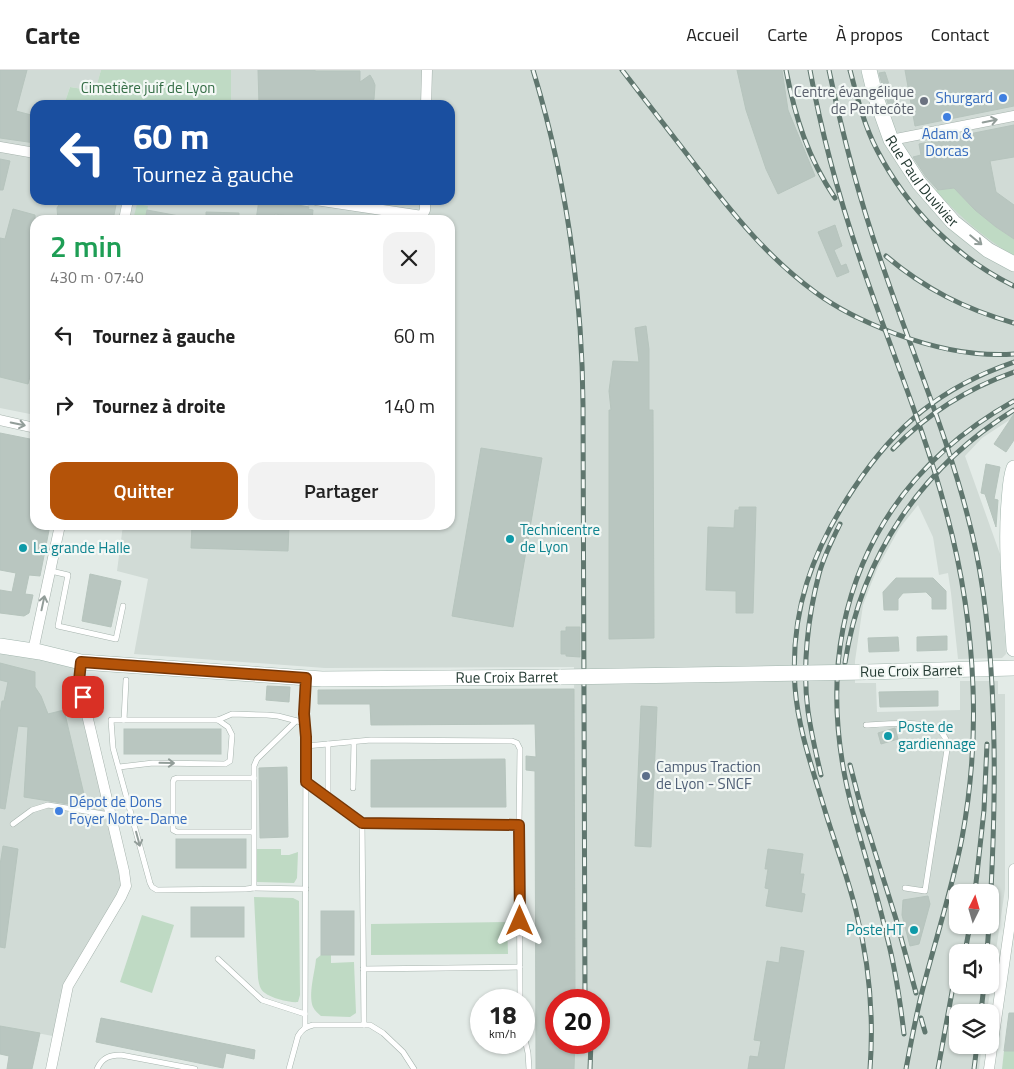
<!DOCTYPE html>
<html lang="fr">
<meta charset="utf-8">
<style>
:root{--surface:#fff;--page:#f2f2f2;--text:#222;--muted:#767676;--line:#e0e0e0;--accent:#b45309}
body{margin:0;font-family:"Titillium Web",sans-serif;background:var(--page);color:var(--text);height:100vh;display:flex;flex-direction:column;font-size:19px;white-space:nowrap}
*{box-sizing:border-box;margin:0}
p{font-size:16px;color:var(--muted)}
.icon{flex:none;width:28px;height:28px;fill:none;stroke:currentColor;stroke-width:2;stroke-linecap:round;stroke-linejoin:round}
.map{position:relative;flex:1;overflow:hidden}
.sheet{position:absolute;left:30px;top:145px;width:425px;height:315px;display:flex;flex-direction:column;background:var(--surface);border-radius:15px;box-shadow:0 1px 4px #0004}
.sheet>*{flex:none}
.hud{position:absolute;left:30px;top:30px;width:425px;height:105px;border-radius:15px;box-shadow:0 1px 4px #0004;background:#1a4fa0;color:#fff;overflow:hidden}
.needle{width:32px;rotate:5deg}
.tools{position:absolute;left:949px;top:814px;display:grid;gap:10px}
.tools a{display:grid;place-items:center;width:50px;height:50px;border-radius:10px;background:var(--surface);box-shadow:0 1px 4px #0004;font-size:25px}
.speed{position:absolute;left:470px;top:919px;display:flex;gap:10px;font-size:25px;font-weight:700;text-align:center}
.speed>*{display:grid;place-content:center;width:65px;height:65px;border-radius:50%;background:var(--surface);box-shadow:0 1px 4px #0004;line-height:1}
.speed small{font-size:12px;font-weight:400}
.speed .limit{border:8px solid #d22;background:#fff;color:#111}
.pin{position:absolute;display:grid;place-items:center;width:42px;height:42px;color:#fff;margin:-21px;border-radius:10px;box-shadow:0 2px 8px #0006}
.me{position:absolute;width:55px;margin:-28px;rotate:0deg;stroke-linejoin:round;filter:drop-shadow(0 0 4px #0008)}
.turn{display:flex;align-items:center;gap:18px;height:105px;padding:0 20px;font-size:22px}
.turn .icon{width:65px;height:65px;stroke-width:2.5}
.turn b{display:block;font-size:35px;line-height:42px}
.round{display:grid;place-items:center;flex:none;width:52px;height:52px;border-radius:15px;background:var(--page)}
.overview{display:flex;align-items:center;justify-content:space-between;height:85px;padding:0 20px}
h1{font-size:30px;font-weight:600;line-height:38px;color:#1e9e55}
.button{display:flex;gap:10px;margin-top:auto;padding:10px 20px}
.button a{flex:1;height:58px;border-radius:15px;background:var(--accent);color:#fff;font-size:20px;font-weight:600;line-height:58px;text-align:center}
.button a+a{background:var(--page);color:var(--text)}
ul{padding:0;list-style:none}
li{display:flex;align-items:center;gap:15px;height:70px;padding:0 20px}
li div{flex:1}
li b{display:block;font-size:19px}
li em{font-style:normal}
header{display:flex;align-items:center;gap:30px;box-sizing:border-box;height:70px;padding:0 25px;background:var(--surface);border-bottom:1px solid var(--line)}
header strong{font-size:24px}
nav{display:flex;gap:28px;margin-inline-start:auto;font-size:18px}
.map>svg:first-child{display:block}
</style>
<header>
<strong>Carte</strong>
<nav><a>Accueil</a><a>Carte</a><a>À propos</a><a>Contact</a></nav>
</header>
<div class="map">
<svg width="1014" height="999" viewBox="0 0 1014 999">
<rect width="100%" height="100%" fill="#e3ebe7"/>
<g fill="#d1dbd6" fill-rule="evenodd">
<path d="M0,0h101l-6,21 -25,-4 -6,18h-29v95h233l40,6 -5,-6h147v-95h-219v-35h783v347l-32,21 -17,18 35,98 6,100 -4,4 -44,1 -7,-66 -3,-20 -9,2 -6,-38 -15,-32 -19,24 -21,38 -7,17 -8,21 -8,56v22h21l1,29 83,-2v-29h38v13h7v195l-18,123h-29v33h24l-3,24h-405l1,-26 24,-1v-42h-24l-1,-333 -249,1 -191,-14 14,-75 -31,-8 6,-46h327v-305h-415v195l-35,-7zM958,822h32v33h-32zM958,882h32v33h-32z"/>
<path d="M0,576l81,16 -2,19 47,205 -58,100 -10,51 -58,-11z"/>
</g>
<g fill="#bfdac4">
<path d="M101,0h130v35h-167l6,-18 25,4z"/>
<path d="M954,118c18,20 37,37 60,51v17c-30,-18 -55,-40 -79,-66z"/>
<path d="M137,134l11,2 -3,14h-12z"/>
<path d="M257,779h24v6h8l9,-3 -1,26 -3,5 -37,-1z"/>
<path d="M254,827l39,1 6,3 1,94 -2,7c-8,1 -27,-4 -33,-9 -5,-3 -6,-9 -7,-15z"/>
<path d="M142,845l32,10 -22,68 -32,-11z"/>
<path d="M507,852l1,32 -137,1v-31z"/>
<path d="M321,885h10v8l23,-1 2,51 -6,4 -29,-1c-3,-3 -6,-5 -8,-9 -5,-13 2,-35 3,-48z"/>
<path d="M1004,981h10v18h-12z"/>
</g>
<g fill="#b9c6c0" stroke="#b6c4bd">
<path d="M0,0h27l-11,41 19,5v27l-35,-5z"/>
<path d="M258,0h57v1h45v11l10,-7 3,5 2,5 -1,14 -3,6h-112z"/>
<path d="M737,0h45l6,40 27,66 -37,18 -12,-25 -20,-59z"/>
<path d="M905,0h109v36l-99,20z"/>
<path d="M885,2l13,40 -6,3 -8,-23 -5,-19z"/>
<path d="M1014,55v32l-24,4 6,31 18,13v34l-18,-12 -21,-17 -21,-22 -16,2 -12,-13 -13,-20 8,-2 -2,-11z"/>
<path d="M0,89l10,2 -7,29h-3z"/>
<path d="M79,130h38l-4,20h-55l-1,-12 3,-5 6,-2 12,3z"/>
<path d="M259,130h9l41,7 -1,2 5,1 -1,10 -37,-6v6h-19z"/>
<path d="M13,139l22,6v142l-7,27 -28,-7v-139l5,1z"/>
<path d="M147,140l32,6 -1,4h-33z"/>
<path d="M206,142l33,1v7h-33z"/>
<path d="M835,155l7,21 -8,4 7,16 5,-2 3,8 -12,5 -19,-45z"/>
<path d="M646,256l3,23v61h4l1,228 -45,1v-229h2l-2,-19 4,-30 26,1 -4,-34z"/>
<path d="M1014,344v26l-8,12 -12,-8z"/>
<path d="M0,363l35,7v85h15l-10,51 -11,-1 -4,19 8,1 -4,18 -5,3 -24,-3v-23l12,2 4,-19 -16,-3z"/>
<path d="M481,378l61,10 -29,169 -61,-11z"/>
<path d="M986,394l14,3 -6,32 4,1 -2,27 -11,-33 -4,-1z"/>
<path d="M739,437h17l-3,106h-17v-22l-30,-1 2,-63 26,1 1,-18h4z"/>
<path d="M192,455h97l-1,26 -97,-3z"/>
<path d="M90,504l31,7 -10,46 -29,-6z"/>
<path d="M896,508h37l13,13v18h-14v-11l-6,-6 -23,1 -5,6v11h-14l-1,-18z"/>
<path d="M566,557h14v30l-14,-1v-2h-5v-23h5z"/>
<path d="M947,566v14l-30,1v-14z"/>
<path d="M898,567l1,14 -30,1 -1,-14z"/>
<path d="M0,593l35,9v15l6,9 7,18 16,-4 23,97 -63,-10 4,-70 -10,-1 -13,83 -5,-1v-94l2,-13h2l4,-19 -8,-2z"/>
<path d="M267,616l23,1 -1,15 -23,-2z"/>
<path d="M574,619l1,311h-19v42h19l-1,27h-38l-1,-298 -9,-1v-14l10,1 -1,-33 -164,1 -1,-21h-52v-14z"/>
<path d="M938,621v15l-58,1 -1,-15z"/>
<path d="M641,636l16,1 -6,140 -16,-1z"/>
<path d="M895,658l3,11 -17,5 -3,-11z"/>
<rect x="124" y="659" width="97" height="25"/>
<path d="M505,689l1,48h-135v-47z"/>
<path d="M287,697l1,70 -28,1 -1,-70z"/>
<rect x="176" y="769" width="70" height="29"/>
<path d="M3,776l15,3 -13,99 -5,-1v-82z"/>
<path d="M768,779l35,5 -3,20h4l-3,19 4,1 -3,18 -36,-6 3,-17 -4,-1 3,-19h-3z"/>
<path d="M928,826l2,8 -11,40 -9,2 -8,-31 1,-15z"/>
<rect x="191" y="837" width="53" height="30"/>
<rect x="321" y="841" width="33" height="44"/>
<path d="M781,877l23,4 -20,118h-36l2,-13 8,1 3,-16 -7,-1 13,-79 12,2z"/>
<path d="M1009,943h5v38h-10z"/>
<path d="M101,948l154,32 -1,9 -28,-6 -3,15 -127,-26z"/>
<path d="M0,956l40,7 -8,36h-25l2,-13 -9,-2z"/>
</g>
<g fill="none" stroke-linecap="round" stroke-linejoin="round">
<defs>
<g id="lane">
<path d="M51,501l17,4 -10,51 58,13 7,-33"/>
<path d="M124,650l2,-40"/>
<path d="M296,651l-39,38 -3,7v122l52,1"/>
<path d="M866,655c17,-1 61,-5 73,5 5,4 6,8 9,13l-23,148 -20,-3"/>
<path d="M306,676l65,-6 141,1 5,2 3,6 -1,76"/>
<path d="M119,697l34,-4 72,1 5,-3 2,-26 -4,-8 -10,-7"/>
<path d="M306,712l56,41 2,202"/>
<path d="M353,718l1,-46"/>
<path d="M328,728v-54"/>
<path d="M362,753l157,2 1,175"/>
<path d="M13,754l19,-14 16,-5 62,10"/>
<path d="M253,762h-76l-4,-2v-48l1,-3 3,-1h77"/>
<path d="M254,818l-8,1 -89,1 -5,-3 -2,-4 -37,-135 -2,-28h107l14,-6 35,1 11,1 27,7"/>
<path d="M218,889l44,41 43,14"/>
<path d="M363,899l157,-2"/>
<path d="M305,958l1,-291 -2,-23 2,-33"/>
<path d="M524,965l4,18 1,16"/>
<path d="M97,999c5,-11 12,-14 24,-14l74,14"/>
<path d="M289,999l9,-33c4,-7 8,-9 15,-11h57l13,8 20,19 11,17"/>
</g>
<g id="street">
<path d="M426,35l1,-35"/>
<path d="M891,70l123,-24"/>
<path d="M0,77l35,6"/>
<path d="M316,130l106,16 3,-6v-10"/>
<path d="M124,150l4,-20"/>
<path d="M0,350l35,8"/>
<path d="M33,581l27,-126"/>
<path d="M51,999l17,-83 53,-89 5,-11 -2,-15 -45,-190 2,-19"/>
<path d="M989,999l25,-173v-27"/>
</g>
<g id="secondary">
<path id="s1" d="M869,0l6,25 16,45 28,43 34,39 35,28 26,14"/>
<path d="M1014,398c-4,11 -4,23 -5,34 -4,49 2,98 5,147"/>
<path id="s2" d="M0,576l40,6 41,10 241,17 239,-2"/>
<path d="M866,602l148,-4"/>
</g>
</defs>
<use href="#lane" stroke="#a6b3ad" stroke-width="6"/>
<use href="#street" stroke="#a6b3ad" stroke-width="11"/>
<use href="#secondary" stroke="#a3b6ae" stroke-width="16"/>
<use href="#lane" stroke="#fff" stroke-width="5"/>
<use href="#street" stroke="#fff" stroke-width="10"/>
<use href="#secondary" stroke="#fff" stroke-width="15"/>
<defs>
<g id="rail">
<path d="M533,0c33,108 49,222 50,335l2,595"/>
<path d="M622,0c27,35 54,70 81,105 34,44 67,84 112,117 24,18 52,31 81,42 38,14 77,23 118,20"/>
<path d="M786,0c9,47 22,88 49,128"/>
<path d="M810,0c12,66 30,131 52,195 28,83 63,165 85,250 15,56 24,115 26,173 2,50 -2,101 -11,150 -10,51 -26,100 -39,150 -7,27 -12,54 -17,81"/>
<path d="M829,0c14,67 31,132 54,197 32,94 72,186 93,284 13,64 17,128 18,194 1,55 -1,109 -4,164"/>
<path d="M850,0c7,27 14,55 27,80 30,58 78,107 137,136"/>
<path d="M886,186c39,33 79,53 128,67"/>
<path d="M893,379c34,-35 75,-61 121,-77"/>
<path d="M845,593c16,-107 77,-196 169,-253"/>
<path d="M850,695l12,46 34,108 20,74"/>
<path d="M821,705c-5,-21 -10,-43 -13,-64 -6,-44 0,-95 11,-137 5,-18 13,-34 21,-50"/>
<path d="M975,822l9,-82 3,-66"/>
<path d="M965,882l5,-27"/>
<path d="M987,882l2,-27"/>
<path d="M981,942l3,-27"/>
<path d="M921,948l4,14"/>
<path d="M904,964c-4,-34 -9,-68 -18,-101 -11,-49 -28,-97 -39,-146 -35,-162 21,-304 167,-386"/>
<path d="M590,999l1,-27"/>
<path d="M870,999c4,-53 -1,-107 -14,-158 -8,-33 -20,-65 -30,-97 -12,-41 -28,-84 -31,-127 -5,-76 17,-136 59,-199 42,-63 87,-101 160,-126"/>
<path d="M938,999l20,-110"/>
<path d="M974,999l3,-24"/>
</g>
</defs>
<use href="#rail" stroke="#5f766e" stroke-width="5"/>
<use href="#rail" stroke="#f3f8f5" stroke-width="3" stroke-dasharray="9" stroke-linecap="butt"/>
<defs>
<path id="secondary-bridge" d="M561,607l305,-5"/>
</defs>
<use href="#secondary-bridge" stroke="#a3b6ae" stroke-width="16" stroke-linecap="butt"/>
<use href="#secondary-bridge" stroke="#fff" stroke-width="15"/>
</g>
<defs><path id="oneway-shaft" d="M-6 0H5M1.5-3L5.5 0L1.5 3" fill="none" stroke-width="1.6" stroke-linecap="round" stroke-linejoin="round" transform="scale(1.25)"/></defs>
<g stroke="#929d99">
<use href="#oneway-shaft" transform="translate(990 51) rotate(-11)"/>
<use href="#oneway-shaft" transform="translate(976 170) rotate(39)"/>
<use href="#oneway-shaft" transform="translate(18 354) rotate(12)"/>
<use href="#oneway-shaft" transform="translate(43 533) rotate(-78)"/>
<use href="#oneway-shaft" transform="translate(167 693) rotate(1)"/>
<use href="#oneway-shaft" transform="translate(138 769) rotate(75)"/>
</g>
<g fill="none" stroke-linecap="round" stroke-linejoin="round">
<defs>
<path id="route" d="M83,627l-4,-16 2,-19 225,16 -2,36 2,23v45l56,41 157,2 1,96"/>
</defs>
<use href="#route" stroke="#753606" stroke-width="12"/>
<use href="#route" stroke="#b45309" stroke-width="9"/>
</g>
<g fill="#3f7fe0" stroke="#f3f8f5" stroke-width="2">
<circle cx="1003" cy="28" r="5"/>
<circle cx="947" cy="47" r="5"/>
<circle cx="59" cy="741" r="5"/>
</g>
<circle fill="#6b7280" stroke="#f3f8f5" stroke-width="2" cx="924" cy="31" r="5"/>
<g fill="#0f9aa8" stroke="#f3f8f5" stroke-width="2">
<circle cx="510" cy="469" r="5"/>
<circle cx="23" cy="478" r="5"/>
<circle cx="888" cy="666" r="5"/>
<circle cx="914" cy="860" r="5"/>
</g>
<circle fill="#5c6f8a" stroke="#f3f8f5" stroke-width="2" cx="646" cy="706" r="5"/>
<g text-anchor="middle" stroke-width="4.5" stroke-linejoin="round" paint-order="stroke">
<g font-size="15" fill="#346d45" stroke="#f3f8f5">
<text x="148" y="23">Cimetière juif de Lyon</text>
</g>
<g font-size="15" fill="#5b616d" stroke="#f3f8f5" text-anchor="end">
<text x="914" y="27">Centre évangélique<tspan x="914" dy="17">de Pentecôte</tspan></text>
</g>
<g font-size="15" fill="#366cbe" stroke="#f3f8f5" text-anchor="end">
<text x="993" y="33">Shurgard</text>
<text x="947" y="69" text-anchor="middle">Adam &amp;<tspan x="947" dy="17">Dorcas</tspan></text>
<text x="69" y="737" text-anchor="start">Dépot de Dons<tspan x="69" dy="17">Foyer Notre-Dame</tspan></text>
</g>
<g font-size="15" fill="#253b33" stroke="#f3f8f5">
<text dy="5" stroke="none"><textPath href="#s1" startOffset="125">Rue Paul Duvivier</textPath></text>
<text transform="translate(911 601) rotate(-1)" y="5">Rue Croix Barret</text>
<text dy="5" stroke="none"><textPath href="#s2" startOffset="509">Rue Croix Barret</textPath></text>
</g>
<g font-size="15" fill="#0d838f" stroke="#f3f8f5" text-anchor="start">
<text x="520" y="465">Technicentre<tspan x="520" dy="17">de Lyon</tspan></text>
<text x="33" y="483">La grande Halle</text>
<text x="898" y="662">Poste de<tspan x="898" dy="17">gardiennage</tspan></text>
<text x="904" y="865" text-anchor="end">Poste HT</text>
</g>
<g font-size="15" fill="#4e5e75" stroke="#f3f8f5" text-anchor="start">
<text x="656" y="702">Campus Traction<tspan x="656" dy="17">de Lyon - SNCF</tspan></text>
</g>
</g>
</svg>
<div class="tools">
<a><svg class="needle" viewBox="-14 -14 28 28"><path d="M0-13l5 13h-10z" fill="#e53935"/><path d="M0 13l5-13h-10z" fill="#767676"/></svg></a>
<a><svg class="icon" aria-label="sound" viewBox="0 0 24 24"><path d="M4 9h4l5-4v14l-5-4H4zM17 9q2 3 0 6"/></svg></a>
<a><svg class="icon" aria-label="layers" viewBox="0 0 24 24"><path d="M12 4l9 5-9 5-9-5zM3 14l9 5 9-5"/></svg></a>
</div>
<div class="speed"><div>18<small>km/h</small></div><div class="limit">20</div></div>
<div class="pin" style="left:83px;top:627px;background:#d93025"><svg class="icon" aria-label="arrive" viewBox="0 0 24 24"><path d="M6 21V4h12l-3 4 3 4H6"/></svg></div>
<svg class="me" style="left:520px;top:851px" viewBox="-20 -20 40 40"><path d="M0-17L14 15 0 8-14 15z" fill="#b45309" stroke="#fff" stroke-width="4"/></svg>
<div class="hud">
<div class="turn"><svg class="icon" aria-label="left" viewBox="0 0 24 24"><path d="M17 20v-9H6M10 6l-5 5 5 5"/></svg><div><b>60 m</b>Tournez à gauche</div></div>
</div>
<section class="sheet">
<div class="overview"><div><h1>2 min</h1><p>430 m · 07:40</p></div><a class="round"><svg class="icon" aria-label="close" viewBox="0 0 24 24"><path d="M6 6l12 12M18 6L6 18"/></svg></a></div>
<ul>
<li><svg class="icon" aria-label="left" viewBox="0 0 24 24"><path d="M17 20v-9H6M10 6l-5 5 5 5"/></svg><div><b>Tournez à gauche</b></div><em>60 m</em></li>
<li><svg class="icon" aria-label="right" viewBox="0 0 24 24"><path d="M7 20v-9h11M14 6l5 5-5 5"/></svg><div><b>Tournez à droite</b></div><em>140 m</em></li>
</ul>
<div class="button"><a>Quitter</a><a>Partager</a></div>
</section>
</div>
